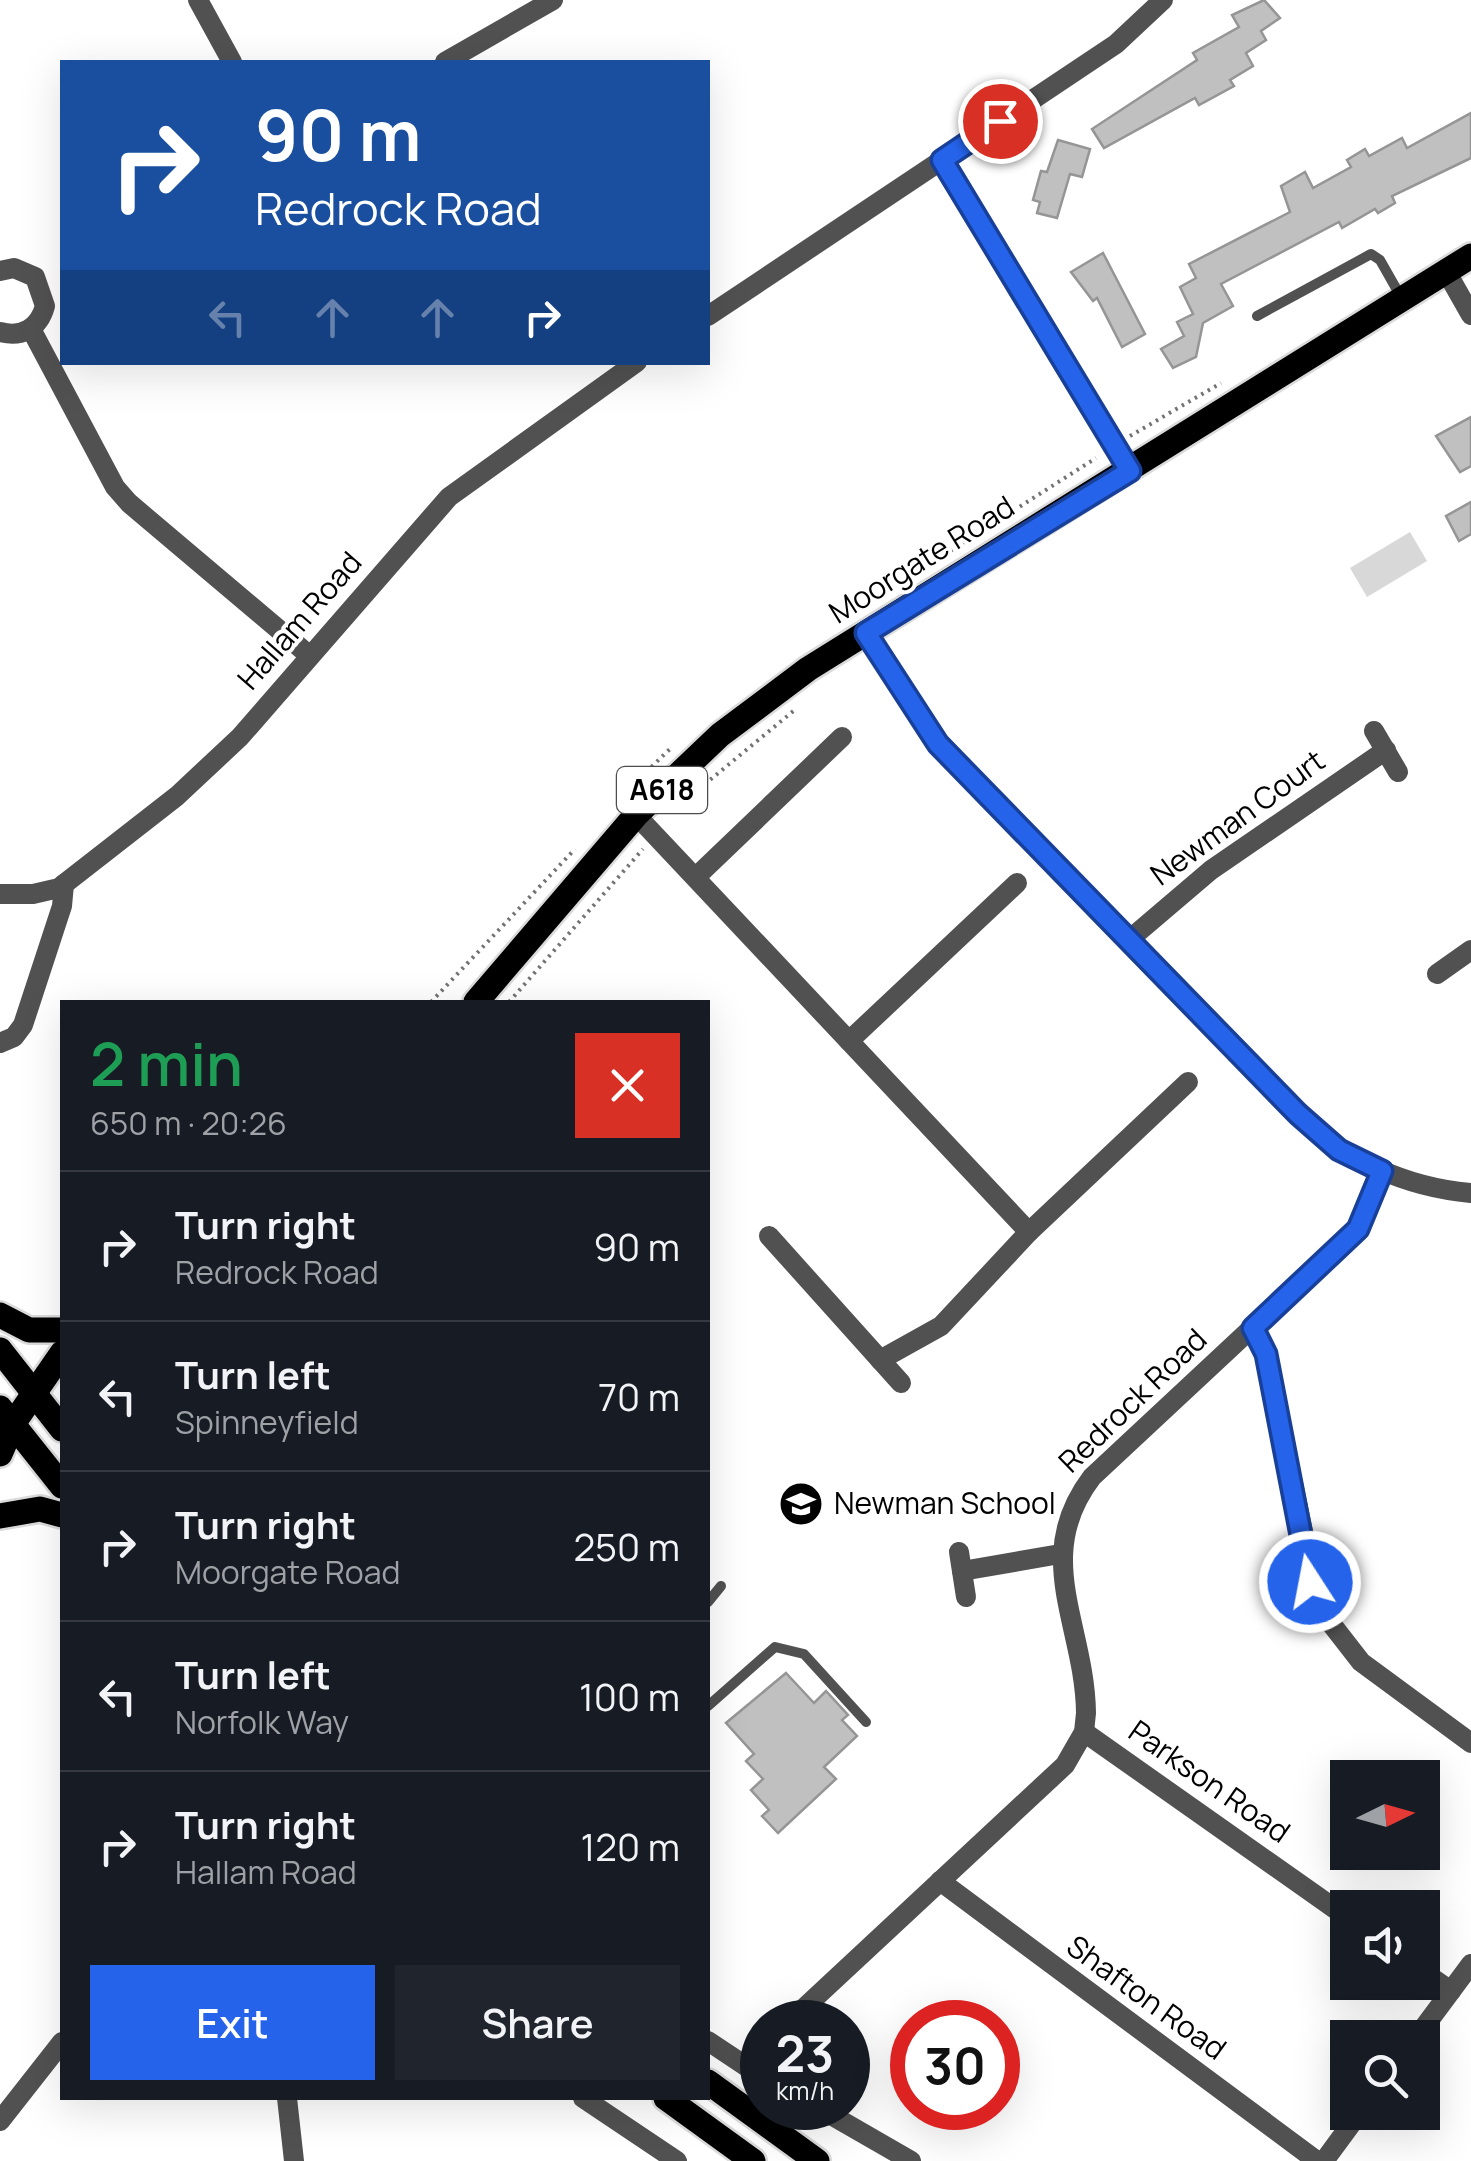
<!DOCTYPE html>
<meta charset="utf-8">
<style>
:root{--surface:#171b24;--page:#20242c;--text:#f1f3f6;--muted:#9ea1a6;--line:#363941;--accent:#2563eb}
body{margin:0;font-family:Manrope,sans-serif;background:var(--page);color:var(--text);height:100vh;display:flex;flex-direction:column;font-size:38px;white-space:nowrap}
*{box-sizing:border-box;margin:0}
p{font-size:32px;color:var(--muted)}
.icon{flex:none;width:55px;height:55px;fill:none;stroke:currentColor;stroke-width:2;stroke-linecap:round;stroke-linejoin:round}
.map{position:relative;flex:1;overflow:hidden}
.drawer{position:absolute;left:60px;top:1000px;width:650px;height:1100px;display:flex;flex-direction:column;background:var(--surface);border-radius:0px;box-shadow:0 10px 40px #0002}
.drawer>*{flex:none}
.guide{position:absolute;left:60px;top:60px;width:650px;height:305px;border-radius:0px;box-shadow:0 10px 40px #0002;background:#1a4fa0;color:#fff;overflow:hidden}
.needle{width:65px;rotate:85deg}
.fabs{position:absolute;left:1330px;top:1760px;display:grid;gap:20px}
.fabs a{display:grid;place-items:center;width:110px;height:110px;border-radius:0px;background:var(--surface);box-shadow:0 10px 40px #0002;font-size:50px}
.speed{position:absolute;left:740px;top:2000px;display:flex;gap:20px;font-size:50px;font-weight:700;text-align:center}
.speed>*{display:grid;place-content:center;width:130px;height:130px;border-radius:50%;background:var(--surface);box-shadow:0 10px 40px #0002;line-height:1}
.speed small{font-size:25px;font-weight:400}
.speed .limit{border:15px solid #d22;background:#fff;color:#111}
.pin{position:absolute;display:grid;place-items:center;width:85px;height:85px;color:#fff;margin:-42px;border:5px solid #fff;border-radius:50%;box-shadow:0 2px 10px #0007}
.me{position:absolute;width:110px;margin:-55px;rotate:349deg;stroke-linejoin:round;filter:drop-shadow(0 0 8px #0008)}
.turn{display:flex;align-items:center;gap:35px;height:210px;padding:0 30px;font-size:45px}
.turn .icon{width:130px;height:130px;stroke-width:2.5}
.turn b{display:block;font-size:70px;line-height:85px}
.lanes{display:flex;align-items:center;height:95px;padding:0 30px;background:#0003;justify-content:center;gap:50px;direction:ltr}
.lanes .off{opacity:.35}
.round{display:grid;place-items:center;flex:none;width:105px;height:105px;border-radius:0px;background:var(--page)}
.summary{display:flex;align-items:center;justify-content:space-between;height:170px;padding:0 30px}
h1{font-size:60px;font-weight:600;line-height:75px;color:#1e9e55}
.primary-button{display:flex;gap:20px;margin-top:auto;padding:20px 30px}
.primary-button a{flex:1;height:115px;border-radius:0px;background:var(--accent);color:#fff;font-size:40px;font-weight:600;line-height:115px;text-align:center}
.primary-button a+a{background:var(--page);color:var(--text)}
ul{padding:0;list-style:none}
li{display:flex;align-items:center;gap:30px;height:150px;padding:0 30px;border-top:2px solid var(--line)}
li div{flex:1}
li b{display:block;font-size:38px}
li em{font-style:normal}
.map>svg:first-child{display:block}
</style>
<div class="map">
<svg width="1471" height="2161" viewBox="0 0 1471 2161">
<rect width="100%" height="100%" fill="#fff"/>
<path fill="#d8d8d8" d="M1410,532l17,29 -60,36 -17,-29z"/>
<g fill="#c0c0c0" stroke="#959595" stroke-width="2.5">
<path d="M1264,0l16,18 -19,13 5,9 -20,13 7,13 -23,14 4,6 -35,19 -4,-7 -91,50 -12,-19 105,-69 -4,-7 46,-26 -7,-12z"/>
<path d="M1471,113v45l-79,38 3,7 -17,10 -3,-4 -33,19 -3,-6 -118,62 12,22 -30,17 -7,34 -23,11 -12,-19 23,-13 -7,-14 16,-8 -13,-27 16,-9 -7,-14 101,-52 -9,-26 24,-14 8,16 38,-21 -4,-7 18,-11 4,7 33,-18 5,10z"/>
<path d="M1058,140l32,9 -8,28 -12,-3 -13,44 -20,-5 3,-11 -7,-2 8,-29 6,1z"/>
<path d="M1103,253l42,81 -23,13 -25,-49 -4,3 -22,-29z"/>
<path d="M1471,417v49l-11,6 -24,-36z"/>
<path d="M1471,502v32l-12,7 -13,-25z"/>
<path d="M786,1673l28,30 12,-12 22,24 -6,5 15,16 -33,31 12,12 -58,54 -16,-17 7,-6 -18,-20 12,-11 -17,-18 8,-7 -28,-31z"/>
</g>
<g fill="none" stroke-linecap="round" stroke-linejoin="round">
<defs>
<g id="primary">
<path d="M476,1002l160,-187 84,-80 88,-66 663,-413"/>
<path d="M0,1315l29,15h33"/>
<path d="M0,1350l62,79"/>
<path d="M0,1408l62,78"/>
<path d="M0,1454l13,-30 49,-71"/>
<path d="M0,1516l40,-7 22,6"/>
<path d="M708,2082l109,79"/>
<path d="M666,2098l87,63"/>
</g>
</defs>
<use href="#primary" stroke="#dbdbdb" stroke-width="30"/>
<g stroke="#737373" stroke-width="4" stroke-dasharray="2.5 5" stroke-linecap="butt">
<path d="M1130,436l91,-53"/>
<path d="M944,555l152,-97"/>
<path d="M646,772l25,-24"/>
<path d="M693,794l104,-86"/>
<path d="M431,1002l144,-153"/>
<path d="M509,1002l134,-153"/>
</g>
<g stroke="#515151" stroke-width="10">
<path d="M1257,316l114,-62 9,6 21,37"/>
<path d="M708,1602l13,-16"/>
<path d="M708,1706l67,-59 29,7 62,68"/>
</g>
<g stroke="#515151" stroke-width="20">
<path d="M198,0l34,62"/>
<path d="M445,62l108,-62"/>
<path d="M942,159l187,312"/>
<path d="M0,271l14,-3 21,9 10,29c-6,22 -23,32 -45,26"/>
<path d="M1446,271l25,44"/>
<path d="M708,316l408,-272 47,-44"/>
<path d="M31,329l84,158 14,16 181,153"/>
<path d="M866,633l72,111 360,371c49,45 105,72 173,78"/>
<path d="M1374,731l24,41"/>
<path d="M636,815l393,417"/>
<path d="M697,876l145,-139"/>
<path d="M0,894h33l26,-6 118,-92 63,-59 209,-240 188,-135"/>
<path d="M1130,939l81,-69 175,-120"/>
<path d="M1437,974l34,-24"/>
<path d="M849,1041l168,-158"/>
<path d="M0,1043l14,-6 9,-12 39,-119 2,-22"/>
<path d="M769,1236l132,147"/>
<path d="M1253,1328l13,26 53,254 42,54 110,81"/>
<path d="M880,1360l61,-34 88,-94 159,-150"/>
<path d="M959,1552l7,45"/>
<path d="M962,1571l98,-17"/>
<path d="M1084,1732l264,186"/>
<path d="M940,1881l377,280"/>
<path d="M1422,1971l29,20"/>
<path d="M789,2022l276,-257 19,-33 2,-19c-1,-88 -55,-156 6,-236l266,-248 23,-58"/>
<path d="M1416,2038l55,-74"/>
<path d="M708,2041l54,36"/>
<path d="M287,2098l7,63"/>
<path d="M583,2098l94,63"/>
<path d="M819,2108l92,53"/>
<path d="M0,2121l62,-79"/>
<path d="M1324,2161l36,-49"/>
</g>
<use href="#primary" stroke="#000" stroke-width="25"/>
</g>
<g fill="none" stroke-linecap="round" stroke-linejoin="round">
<defs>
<path id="route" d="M1000,121l-58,39 188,311 -264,162 72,111 360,370 41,36 43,21 -24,58 -105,99 13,26 44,228"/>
</defs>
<use href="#route" stroke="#184099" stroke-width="25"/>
<use href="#route" stroke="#2563eb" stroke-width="18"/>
</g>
<defs>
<symbol id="school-disc" viewBox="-11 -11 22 22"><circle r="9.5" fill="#000" stroke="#fff"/><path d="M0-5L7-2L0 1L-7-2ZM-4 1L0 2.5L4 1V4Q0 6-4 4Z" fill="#fff"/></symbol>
</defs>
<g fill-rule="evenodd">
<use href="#school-disc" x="776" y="1479" width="50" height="50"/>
</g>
<g text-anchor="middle" stroke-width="8" stroke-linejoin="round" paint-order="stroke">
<rect fill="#fff" stroke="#4c4c4c" stroke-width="2.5" x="617" y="767" width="90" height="46" rx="8"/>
<g font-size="28" font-weight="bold" fill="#000">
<text x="662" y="800">A618</text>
</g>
<g font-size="30" fill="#000" stroke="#fff">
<text transform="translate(922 560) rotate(-32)" y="10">Moorgate Road</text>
<text transform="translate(300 621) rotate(-49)" y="10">Hallam Road</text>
<text transform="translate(1238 818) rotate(-36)" y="10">Newman Court</text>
<text transform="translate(1133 1401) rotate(-44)" y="10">Redrock Road</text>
<text transform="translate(1209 1782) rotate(35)" y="10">Parkson Road</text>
<text transform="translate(1146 1998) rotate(36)" y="10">Shafton Road</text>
</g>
<g font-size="30" fill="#000" stroke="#fff" text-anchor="start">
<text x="834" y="1514">Newman School</text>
</g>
</g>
</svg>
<div class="fabs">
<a><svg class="needle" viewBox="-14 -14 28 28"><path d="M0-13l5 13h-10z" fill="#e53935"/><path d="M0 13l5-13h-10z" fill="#9ea1a6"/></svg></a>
<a><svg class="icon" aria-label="sound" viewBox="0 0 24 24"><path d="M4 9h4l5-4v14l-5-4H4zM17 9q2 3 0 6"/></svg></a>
<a><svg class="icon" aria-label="search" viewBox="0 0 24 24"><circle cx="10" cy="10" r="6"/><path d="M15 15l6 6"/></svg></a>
</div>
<div class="speed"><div>23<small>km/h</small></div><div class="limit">30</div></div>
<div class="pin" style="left:1000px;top:121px;background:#d93025"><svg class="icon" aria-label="arrive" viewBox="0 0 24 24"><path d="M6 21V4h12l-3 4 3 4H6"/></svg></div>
<svg class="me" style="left:1310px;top:1582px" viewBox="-20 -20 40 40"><circle r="17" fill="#2563eb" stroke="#fff" stroke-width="3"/><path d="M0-11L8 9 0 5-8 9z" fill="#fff"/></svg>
<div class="guide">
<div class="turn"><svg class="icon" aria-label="right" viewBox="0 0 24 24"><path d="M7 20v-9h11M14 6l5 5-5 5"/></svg><div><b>90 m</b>Redrock Road</div></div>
<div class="lanes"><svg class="icon off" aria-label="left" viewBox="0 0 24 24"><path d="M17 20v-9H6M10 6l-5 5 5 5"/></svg><svg class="icon off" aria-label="ahead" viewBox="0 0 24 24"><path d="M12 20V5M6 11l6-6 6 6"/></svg><svg class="icon off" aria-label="ahead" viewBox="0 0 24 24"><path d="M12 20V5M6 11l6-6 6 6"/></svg><svg class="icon" aria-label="right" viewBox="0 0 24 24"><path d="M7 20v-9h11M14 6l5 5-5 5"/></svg></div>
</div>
<section class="drawer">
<div class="summary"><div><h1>2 min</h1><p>650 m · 20:26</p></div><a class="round" style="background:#d93025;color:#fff"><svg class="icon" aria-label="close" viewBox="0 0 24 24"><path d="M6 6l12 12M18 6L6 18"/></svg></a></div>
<ul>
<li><svg class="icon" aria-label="right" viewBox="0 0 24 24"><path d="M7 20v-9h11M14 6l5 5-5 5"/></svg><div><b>Turn right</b><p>Redrock Road</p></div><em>90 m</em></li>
<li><svg class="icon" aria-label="left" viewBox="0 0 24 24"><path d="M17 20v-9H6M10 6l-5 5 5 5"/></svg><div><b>Turn left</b><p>Spinneyfield</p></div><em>70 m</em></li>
<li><svg class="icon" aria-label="right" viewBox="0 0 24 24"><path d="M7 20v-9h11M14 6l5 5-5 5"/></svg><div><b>Turn right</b><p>Moorgate Road</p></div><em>250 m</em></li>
<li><svg class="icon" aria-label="left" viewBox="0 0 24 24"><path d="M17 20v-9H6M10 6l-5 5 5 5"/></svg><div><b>Turn left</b><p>Norfolk Way</p></div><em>100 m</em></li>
<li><svg class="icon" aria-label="right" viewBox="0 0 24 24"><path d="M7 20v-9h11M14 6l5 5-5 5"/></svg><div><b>Turn right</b><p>Hallam Road</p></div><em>120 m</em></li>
</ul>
<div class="primary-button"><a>Exit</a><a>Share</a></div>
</section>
</div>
